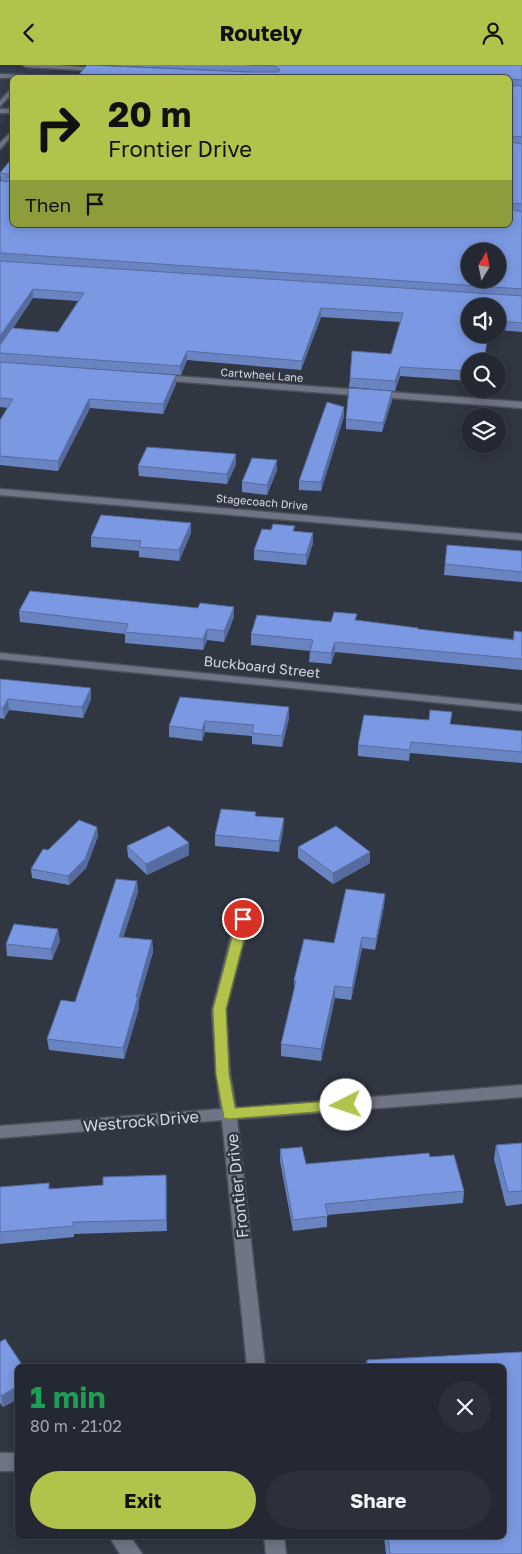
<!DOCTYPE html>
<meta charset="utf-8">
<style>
:root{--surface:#242832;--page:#2c303a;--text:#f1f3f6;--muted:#a3a6ac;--line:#41444d;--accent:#b2c34c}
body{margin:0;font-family:"Golos Text",sans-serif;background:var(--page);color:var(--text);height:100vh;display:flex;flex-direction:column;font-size:19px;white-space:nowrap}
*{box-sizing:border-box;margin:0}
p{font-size:16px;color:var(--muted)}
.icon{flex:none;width:28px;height:28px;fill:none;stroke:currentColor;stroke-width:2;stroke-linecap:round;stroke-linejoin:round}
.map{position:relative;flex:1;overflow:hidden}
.side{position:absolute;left:15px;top:1299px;width:491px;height:175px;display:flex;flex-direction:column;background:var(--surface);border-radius:8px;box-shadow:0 2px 12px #0003,0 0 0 1px var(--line)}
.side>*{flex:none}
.banner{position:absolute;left:10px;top:10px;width:502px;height:152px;border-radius:8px;box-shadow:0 2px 12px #0003,0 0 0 1px var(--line);background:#b2c34c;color:#111;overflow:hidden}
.needle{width:32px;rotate:10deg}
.fabs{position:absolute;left:461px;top:178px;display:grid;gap:10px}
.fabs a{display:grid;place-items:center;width:45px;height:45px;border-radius:50%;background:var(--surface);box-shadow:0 2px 12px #0003,0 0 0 1px var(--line);font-size:25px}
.pin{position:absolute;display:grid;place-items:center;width:42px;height:42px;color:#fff;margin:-21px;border:2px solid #fff;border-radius:50%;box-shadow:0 1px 5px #0007}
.me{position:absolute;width:55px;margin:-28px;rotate:266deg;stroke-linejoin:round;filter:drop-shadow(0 0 4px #0008)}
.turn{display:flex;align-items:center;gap:18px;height:105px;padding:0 15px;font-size:22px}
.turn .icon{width:65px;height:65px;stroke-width:2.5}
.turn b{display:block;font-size:35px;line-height:42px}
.then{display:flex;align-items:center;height:48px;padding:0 15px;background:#0003;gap:10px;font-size:19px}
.round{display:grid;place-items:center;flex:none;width:52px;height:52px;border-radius:26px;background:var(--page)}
.headline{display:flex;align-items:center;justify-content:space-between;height:85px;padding:0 15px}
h1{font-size:30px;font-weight:700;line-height:38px;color:#1e9e55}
.primary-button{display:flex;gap:10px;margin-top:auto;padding:10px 15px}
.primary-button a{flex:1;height:58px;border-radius:30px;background:var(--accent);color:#111;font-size:20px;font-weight:700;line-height:58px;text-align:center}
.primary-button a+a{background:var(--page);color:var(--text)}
header{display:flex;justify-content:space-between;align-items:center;height:65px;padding:0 15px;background:var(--accent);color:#111;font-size:22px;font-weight:700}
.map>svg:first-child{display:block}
</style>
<header><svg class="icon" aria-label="back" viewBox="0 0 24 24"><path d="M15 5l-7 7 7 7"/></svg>Routely<svg class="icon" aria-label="person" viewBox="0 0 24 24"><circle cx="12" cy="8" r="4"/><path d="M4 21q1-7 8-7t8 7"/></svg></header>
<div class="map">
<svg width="522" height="1489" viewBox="0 0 522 1489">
<rect width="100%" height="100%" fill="#303642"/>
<path fill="#333b4e" d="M0,2l51,3 -7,7h-32v34l-12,14z"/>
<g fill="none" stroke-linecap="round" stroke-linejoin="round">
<defs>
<g id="service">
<path d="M0,9l25,1 3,2 -28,1z"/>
<path d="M10,25h2v4l-12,12v-5z"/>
<rect x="0" y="44" width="12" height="4"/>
</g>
<g id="minor">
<path d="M23,0h35l45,4 -3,2 -74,-4z"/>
<path d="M12,66v5l-12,13v-6z"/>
<path d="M161,310l361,27v6l-364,-28 -1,-2z"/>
<path d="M0,424l522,45v6l-522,-45z"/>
<path d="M0,588l522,52v6l-522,-52z"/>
<path d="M243,848l5,2 2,3 -24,92 4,64 6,34 286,-23v12l-285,22 28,247h-18l-25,-246 -222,18v-12l221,-17 -5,-35 -4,-64 24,-92 2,-3z"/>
<rect x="0" y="1388" width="18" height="18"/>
<path d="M109,1471h21l12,18h-22z"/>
<path d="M264,1471h20l2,18h-20z"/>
</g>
</defs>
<use href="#service" stroke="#4d515d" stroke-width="3"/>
<use href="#minor" stroke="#4d515d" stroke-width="3"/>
<use href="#service" fill="#6f7584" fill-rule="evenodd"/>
<use href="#minor" fill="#6f7584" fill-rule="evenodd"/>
</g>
<g fill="#6a84c2" fill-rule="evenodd">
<path d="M102,0h420v267l-24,-2v-24h-28l18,28 -4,27h-14v20l-70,-5 -5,15 -46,-4 1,-9 41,-24 9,-32 -79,-5 -20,53 -114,-10 -6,15 -181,-13v-181h1l-1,-8 510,52v-148l-261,-5zM33,233l45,3 -20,31 -45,-4z"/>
<path d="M0,297l176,22 -13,30 -73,-6 -32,63 -58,-6v-45l8,-12 -8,-1z"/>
<path d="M392,326v9l-10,32 -36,-3v-10z"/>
<path d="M344,342v9l-23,75 -22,-1v-9z"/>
<path d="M236,389v10l-9,20 -88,-8 -1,-10z"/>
<path d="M277,395v10l-10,25 -25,-3v-10z"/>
<path d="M191,458v10l-12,28 -40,-4v-6l-48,-4v-10z"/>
<path d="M295,466l18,2v10l-7,22 -52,-5v-10z"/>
<path d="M522,486v31l-78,-7 1,-11z"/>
<path d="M234,542v10l-10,25 -17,-2 -4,10 -78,-7v-9l-105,-12 -1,-11 179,-3z"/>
<path d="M357,555l61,9 95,10 1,-8 8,1v38l-187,-18 -4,12 -22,-2 1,-11 -59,-6v-11l80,-12z"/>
<path d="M0,614l91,20 -8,19 -74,-8 -5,9 -4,-1z"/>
<path d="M289,642v11l-7,29 -30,-3v-8l-47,-4 -3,9 -33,-4v-11z"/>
<path d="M450,659l72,7v32l-112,-10 -1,8 -51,-5v-11z"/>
<path d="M284,753l-1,12 -4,22 -64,-6v-11z"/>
<path d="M97,762l1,9 -12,32 -17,17 -37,-7 -1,-9z"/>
<path d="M189,778v12l-42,20 -19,-18 -1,-11z"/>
<path d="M298,782l72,16 -37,21 -35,-26z"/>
<path d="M137,816l1,11 -15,45 29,3 1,12 -14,48v8l-15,51 -75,-9 -2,-11 28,-37z"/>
<path d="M385,829l-1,12 -9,44 -13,-2 -11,52 -16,-2 -14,63 -40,-5v-12l13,-52v-12z"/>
<path d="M60,875l-8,20 -45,-4 -1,-12z"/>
<path d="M522,1078v61l-16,2 -12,-47 2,-14z"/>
<path d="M280,1084l26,15 124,-7 34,34 -1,12 -136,12v12l-34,4 -13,-70z"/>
<path d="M166,1110l1,56 -93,3v3l-74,7v-57l49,-4v6l54,-4z"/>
<path d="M0,1277l18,24v33l-15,8 -3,-4z"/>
<path d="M522,1287v202h-136l-2,-18h120v-170h-138l1,-6z"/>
</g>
<g fill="#566b9e">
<path d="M33,224v9l-33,49v-11z"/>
<path d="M321,243v9l-20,53 1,-9z"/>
<path d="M187,286v9l-6,15 -1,-9z"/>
<path d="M400,302v9l-5,15v-10z"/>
<path d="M176,310v9l-13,30v-10z"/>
<path d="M392,326v9l-10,32 1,-9z"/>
<path d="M89,334l1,9 -32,63v-10z"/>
<path d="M344,342v9l-23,75v-9z"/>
<path d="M236,389v10l-9,20v-10z"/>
<path d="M277,395v10l-10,25v-10z"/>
<path d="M191,458v10l-12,28v-11z"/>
<path d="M313,468v10l-7,22v-10z"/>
<path d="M234,542v10l-10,25v-11z"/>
<path d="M207,564v11l-4,10v-11z"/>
<path d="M335,577v10l-4,12v-11z"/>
<path d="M91,623v11l-8,19 -1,-11z"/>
<path d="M8,634l1,11 -5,9 -1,-11z"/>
<path d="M289,642v11l-7,29v-11z"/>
<path d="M205,656v11l-3,9v-11z"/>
<path d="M284,753l-1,12 -4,22v-11z"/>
<path d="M97,762l1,9 -12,32 -17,17 -1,-9z"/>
<path d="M189,778v12l-42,20 -1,-11z"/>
<path d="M370,787v11l-37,21v-11z"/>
<path d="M137,816l1,11 -18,56 -1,-11z"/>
<path d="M385,829l-1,12 -9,44 1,-11z"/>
<path d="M58,864l2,11 -8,20 -1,-11z"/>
<path d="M362,872v11l-11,52 1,-12z"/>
<path d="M152,875l1,12 -14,48v8l-15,51 -1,-11 13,-51z"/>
<path d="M335,921v12l-14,63v-12z"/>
<path d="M166,1110l1,12v44l-1,-11z"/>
<path d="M18,1321v13l-15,8 -2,-11z"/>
</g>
<g fill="#7b99e2" stroke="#566b9e" fill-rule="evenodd">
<path d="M87,0l162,7h29l2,-2 -5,-4 -26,-1h273v15l-12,-1v-2h-433z"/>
<path d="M510,20l12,1v51l-11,-1 -1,2z"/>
<path d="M510,77l12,2v60l-11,-1 -1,3z"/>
<path d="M12,93v17l-12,-2z"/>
<path d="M0,116l12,1v43h498v-16l12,3v77l-522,-36zM470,186h28v28h-28z"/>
<path d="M0,196l522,35v27l-24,-2v-15h-28v28h18l-4,27h-14v10l-70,-4 -5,14 -45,-3 2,-27 39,3 12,-41 -82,-5 -19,53 -115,-10 -7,15 -180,-13v-8l12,-17 46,4 26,-39 -51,-4 -33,47z"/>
<path d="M0,297l176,13 -13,29 -74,-5 -31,62 -58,-5v-36l13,-21 -13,-1z"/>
<path d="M349,323l43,3 -9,32 -37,-4z"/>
<path d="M327,337l17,5 -23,75 -22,-1z"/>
<path d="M147,382l89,7 -9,20 -89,-8z"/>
<path d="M252,393l25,2 -10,25 -25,-3z"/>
<path d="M101,450l90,8 -12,27 -40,-3 2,-6 -50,-4z"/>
<path d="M273,459l22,2 -2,5 20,2 -7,22 -52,-5 8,-21 9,1z"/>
<path d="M447,480l75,6v21l-77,-8z"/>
<path d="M30,526l168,17 2,-5 34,4 -10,24 -17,-2 -4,10 -78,-7 3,-8 -109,-13z"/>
<path d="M334,547l23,2 -2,6 63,8v1l96,11v-9l8,1v27l-187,-17 -4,11 -21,-2 3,-11 -62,-6 6,-19 74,7z"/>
<path d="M0,614l91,9 -9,19 -74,-8 -5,9 -3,-1z"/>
<path d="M180,632l109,10 -7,29 -30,-3 2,-8 -49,-4 -3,9 -33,-4z"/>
<path d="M430,645l22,2 -2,12 72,7v21l-111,-10 -1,8 -52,-5 6,-30 65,5z"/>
<path d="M221,744l35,3 -1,4 29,2 -5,23 -64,-6z"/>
<path d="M79,755l18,7 -12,32 -17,17 -37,-7 12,-20 5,1z"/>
<path d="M169,761l20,17 -43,21 -19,-18z"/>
<path d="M336,761l34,26 -37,21 -35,-26z"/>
<path d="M116,814l21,2 -18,56 33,3 -16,57h2l-15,51 -76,-9 14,-39 14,2z"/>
<path d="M346,824l39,5 -9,45 -14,-2 -10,51 -17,-2 -14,63 -40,-5 15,-63 -2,-1 10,-41 30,4z"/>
<path d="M14,859l44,5 -7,20 -45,-5z"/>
<path d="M522,1078v48l-14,1 -12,-47z"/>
<path d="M302,1082l4,17 123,-11 1,4 24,-2 10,36 -139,13 3,12 -35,4 -13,-71z"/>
<path d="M166,1110v45l-93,2v4l-73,6v-45l49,-4v6l54,-4v-8z"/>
<path d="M5,1274l18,27h-5v20l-17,10 -1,-2v-52z"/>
<path d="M522,1287v202h-132l-2,-18h116v-170h-137v-6z"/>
</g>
<path fill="#b2c34c" stroke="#747f31" d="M243,849l6,5 -23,90 3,65 6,34 111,-8 5,1 2,4 -2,4 -122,10 -5,-1 -8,-44 -3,-65 24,-90z"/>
<g text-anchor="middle" stroke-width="5" stroke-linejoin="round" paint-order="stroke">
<g font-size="11" fill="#d5d8e1" stroke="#303642">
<text transform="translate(262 310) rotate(4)" y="4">Cartwheel Lane</text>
<text transform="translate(262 437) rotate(5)" y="4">Stagecoach Drive</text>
</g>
<g font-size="14" fill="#d5d8e1" stroke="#303642">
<text transform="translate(262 602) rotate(6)" y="5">Buckboard Street</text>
</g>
<g font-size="16" fill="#d5d8e1" stroke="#303642">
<text transform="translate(141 1056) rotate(-5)" y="6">Westrock Drive</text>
<text transform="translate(237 1121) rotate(-96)" y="6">Frontier Drive</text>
</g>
</g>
</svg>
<div class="fabs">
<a><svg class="needle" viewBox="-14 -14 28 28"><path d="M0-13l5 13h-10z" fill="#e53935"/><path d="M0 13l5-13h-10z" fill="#a3a6ac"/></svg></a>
<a><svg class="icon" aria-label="sound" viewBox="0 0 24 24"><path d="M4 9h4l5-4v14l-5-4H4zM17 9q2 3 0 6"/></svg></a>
<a><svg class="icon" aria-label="search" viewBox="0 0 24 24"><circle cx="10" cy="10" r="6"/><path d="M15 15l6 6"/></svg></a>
<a><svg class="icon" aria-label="layers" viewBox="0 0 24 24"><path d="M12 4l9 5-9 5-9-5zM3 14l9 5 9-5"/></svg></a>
</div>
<div class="pin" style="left:243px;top:854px;background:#d93025"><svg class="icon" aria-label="arrive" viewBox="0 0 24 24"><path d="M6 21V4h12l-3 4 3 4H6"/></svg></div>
<svg class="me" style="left:346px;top:1040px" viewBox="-20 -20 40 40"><circle r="19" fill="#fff"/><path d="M0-13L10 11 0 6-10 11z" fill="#b2c34c"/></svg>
<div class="banner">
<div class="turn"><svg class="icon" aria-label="right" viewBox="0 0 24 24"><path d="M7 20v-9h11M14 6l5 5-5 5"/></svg><div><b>20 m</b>Frontier Drive</div></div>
<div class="then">Then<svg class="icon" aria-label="arrive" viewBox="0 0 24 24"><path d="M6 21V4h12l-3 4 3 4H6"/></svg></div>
</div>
<section class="side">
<div class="headline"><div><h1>1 min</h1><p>80 m · 21:02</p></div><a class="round"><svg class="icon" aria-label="close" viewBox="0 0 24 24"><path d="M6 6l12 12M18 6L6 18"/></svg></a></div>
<div class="primary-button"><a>Exit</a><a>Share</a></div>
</section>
</div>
